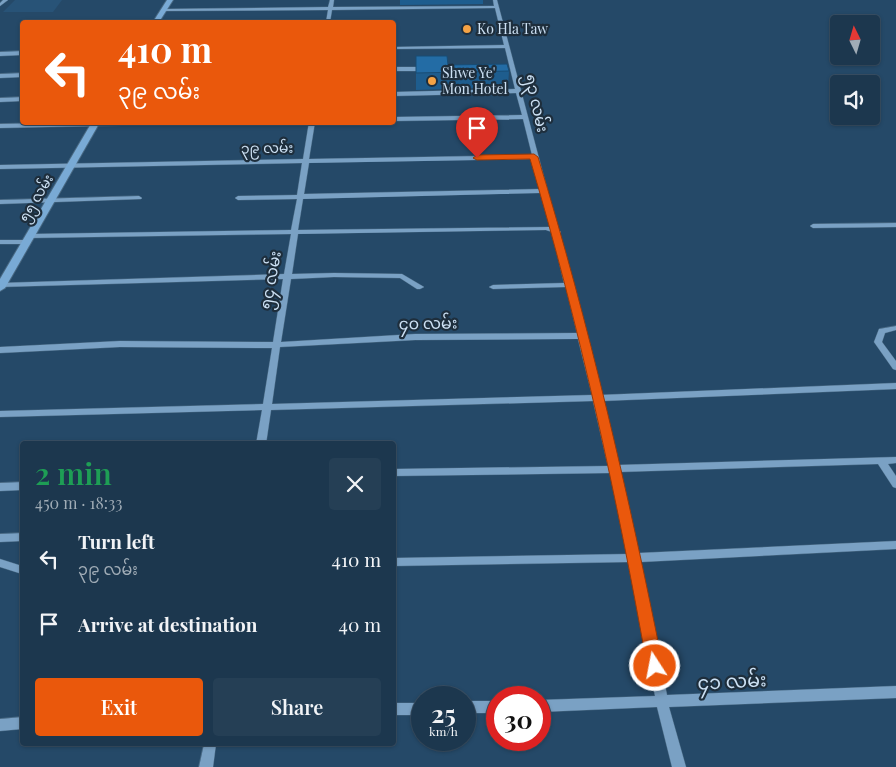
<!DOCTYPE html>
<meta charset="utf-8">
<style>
:root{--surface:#1c374e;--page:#253f55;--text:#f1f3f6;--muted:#a0acb6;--line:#3a5166;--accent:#ea580c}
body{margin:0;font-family:"Playfair Display","Noto Sans Myanmar",serif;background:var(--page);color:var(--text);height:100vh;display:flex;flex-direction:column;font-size:19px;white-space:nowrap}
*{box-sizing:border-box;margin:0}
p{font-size:16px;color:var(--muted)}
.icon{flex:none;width:28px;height:28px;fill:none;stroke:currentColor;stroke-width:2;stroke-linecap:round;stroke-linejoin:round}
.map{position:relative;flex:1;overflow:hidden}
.details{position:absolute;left:20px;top:441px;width:376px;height:305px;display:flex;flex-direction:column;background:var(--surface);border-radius:5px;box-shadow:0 1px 4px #0004,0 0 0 1px var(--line)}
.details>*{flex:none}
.guide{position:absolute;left:20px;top:20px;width:376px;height:105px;border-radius:5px;box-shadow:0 1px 4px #0004,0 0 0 1px var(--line);background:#ea580c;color:#fff;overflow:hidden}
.needle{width:32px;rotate:355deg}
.controls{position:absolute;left:830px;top:15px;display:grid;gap:10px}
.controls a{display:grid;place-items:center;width:50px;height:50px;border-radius:5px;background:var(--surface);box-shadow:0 1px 4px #0004,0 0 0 1px var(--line);font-size:25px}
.speed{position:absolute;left:411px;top:686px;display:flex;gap:10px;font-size:25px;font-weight:700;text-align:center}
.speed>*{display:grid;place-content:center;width:65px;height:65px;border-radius:50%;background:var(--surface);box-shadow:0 1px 4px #0004,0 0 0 1px var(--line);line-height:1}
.speed small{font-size:12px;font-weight:400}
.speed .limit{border:8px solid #d22;background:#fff;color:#111}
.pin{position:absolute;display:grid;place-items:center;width:42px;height:42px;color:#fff;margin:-51px -21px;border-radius:50% 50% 50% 0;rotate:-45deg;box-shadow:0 0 5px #0007}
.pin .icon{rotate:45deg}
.me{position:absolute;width:55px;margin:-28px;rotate:349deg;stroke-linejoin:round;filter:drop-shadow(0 0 4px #0008)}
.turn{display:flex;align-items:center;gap:18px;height:105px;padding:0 15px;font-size:22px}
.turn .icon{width:65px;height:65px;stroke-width:2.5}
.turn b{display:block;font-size:35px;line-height:42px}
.round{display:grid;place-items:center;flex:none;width:52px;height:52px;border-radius:5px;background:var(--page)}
.overview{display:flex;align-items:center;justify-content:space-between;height:85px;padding:0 15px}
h1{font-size:30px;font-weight:600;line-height:38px;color:#1e9e55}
.cta{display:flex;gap:10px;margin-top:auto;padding:10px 15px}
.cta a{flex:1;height:58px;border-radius:5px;background:var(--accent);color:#fff;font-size:20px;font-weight:600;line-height:58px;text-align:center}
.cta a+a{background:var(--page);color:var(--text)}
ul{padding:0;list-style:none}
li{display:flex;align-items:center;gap:15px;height:65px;padding:0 15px}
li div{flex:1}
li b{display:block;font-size:19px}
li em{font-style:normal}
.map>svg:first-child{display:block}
</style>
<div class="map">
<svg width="896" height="767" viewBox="0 0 896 767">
<rect width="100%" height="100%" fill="#254968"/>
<path fill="#285377" d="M15,0h47l-9,12h-50z"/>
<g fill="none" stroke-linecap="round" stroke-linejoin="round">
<defs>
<g id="minor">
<path d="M3,0h5l-8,6v-3z"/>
<path d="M330,0h4l-1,7 161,-1 -1,-6h4l61,230 3,2 -2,2 41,161 296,-12v6l-294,12 16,64 278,-8v6l-8,1 8,12v12l-3,-1 -15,-23 -259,8 20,81 257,-12v8l-255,13 26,133 229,-9v12l-227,9 17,60h-14l-15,-60 -117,5v-12l115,-4 -25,-134 -236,4v-8l235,-4 -19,-81 -216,3v-7l214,-3 -15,-65 -322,9 -5,34h-10l6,-34 -262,7v-6l263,-7 9,-56 -152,-1 -120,6v-6l120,-6 153,1 10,-63 -283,8v-4l284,-9 7,-40 -261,4 -4,-2 4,-2 261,-4 6,-31 -59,1 -3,-2 3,-2 59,-1 5,-32 -302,6v-4l303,-6 6,-37h6l-6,37 223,-4 -9,-36 -129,2v-4l128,-2 -6,-22 -122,3v-4l121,-3 -10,-41 -111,1v-2l110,-2 -9,-37 -163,2 -2,12h-4l2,-12 -164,1 -2,-1 2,-1 164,-2zM533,159l8,30 -237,5 5,-31zM542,193l8,34 -252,3 5,-31zM546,230l6,2 12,51 -71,2 -4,2 4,2 73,-2 11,46 -162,1 -134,8 10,-63 43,-2 66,1 17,11h3l4,-2 -22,-13 -68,-1 -42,1 6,-40zM578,339l14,56 -320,9 8,-57 135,-7z"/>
<path d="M22,51v4l-22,1v-4z"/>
<path d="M394,67h32l3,2 -3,2h-32z"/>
<path d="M22,73v4l-22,1v-4z"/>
<path d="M22,97v4l-22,1v-4z"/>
<path d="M86,122h114l-3,2 -197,4v-4z"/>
<path d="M139,196l3,2 -1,1 -141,5v-4z"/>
<path d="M896,223v4l-83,1 -3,-2 3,-2z"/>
<path d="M0,240h27l4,2 -4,2h-27z"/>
<path d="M896,326v4l-11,3 -3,9 14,19v9l-3,-1 -19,-27 5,-13z"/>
<path d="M22,482v8l-22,1v-8z"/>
<path d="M22,533v8l-22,1v-8z"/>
<path d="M0,559l22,7v8l-22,-7z"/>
<rect x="465" y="701" width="33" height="12"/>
<rect x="394" y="703" width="28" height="12"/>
<path d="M22,717v12l-22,2v-12z"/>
<path d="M204,744h12l-3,23h-14z"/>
</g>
<g id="major">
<path d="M167,0h6l-14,22h-6z"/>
<path d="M92,122h8l-95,166 -5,3v-12z"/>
</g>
</defs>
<use href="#minor" stroke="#486882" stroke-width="1"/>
<use href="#major" stroke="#486882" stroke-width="2"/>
<use href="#minor" fill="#7aa1c4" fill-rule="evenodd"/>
<use href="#major" fill="#79aad5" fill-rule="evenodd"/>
</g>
<g fill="#1e5d8e">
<path d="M400,0h83v4l-83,1z"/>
<path d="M416,56l32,9 61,6 -1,16 -92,3z"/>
</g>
<path fill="#236ca5" stroke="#184c74" d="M416,56h31l1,9 59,-1 2,7 -93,2z"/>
<path fill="#ea580c" stroke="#983908" d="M534,154l4,3c51,167 91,338 125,509l-2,5 -6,2 -5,-2 -3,-5c-30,-170 -68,-341 -117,-507l-53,1 -4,-2 4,-3z"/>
<g fill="#f5a345" stroke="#1e2e3c" stroke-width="2">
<circle cx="467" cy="29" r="5"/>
<circle cx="432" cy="81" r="5"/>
</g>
<g text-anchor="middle" stroke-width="4.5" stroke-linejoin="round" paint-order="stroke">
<g font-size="14" fill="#cde1f4" stroke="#1e2e3c" text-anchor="start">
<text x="477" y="34">Ko Hla Taw</text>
<text x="442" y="78">Shwe Ye'<tspan x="442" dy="16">Mon Hotel</tspan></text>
</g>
<g font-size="14" fill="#cde1f4" stroke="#1e2e3c">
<text transform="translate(267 148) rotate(-1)" y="5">၃၉ လမ်း</text>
<text transform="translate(36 198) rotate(-59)" y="5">၅၅ လမ်း</text>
</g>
<g font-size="16" fill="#cde1f4" stroke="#1e2e3c">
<text transform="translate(537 103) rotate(77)" y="6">၅၃ လမ်း</text>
<text transform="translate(270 280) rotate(-80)" y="6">၅၄ လမ်း</text>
<text transform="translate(428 323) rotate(-1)" y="6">၄၀ လမ်း</text>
</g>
<g font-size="19" fill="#cde1f4" stroke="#1e2e3c">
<text transform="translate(732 681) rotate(-3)" y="7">၄၁ လမ်း</text>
</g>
</g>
</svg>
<div class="controls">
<a><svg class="needle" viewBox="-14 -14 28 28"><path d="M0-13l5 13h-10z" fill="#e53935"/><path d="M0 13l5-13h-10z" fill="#a0acb6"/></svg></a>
<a><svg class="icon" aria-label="sound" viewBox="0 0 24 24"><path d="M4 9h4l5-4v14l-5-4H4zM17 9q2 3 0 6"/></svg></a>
</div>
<div class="speed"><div>25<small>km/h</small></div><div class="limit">30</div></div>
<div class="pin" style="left:477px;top:158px;background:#d93025"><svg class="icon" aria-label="arrive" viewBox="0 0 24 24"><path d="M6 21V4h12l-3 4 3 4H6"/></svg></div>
<svg class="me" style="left:655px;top:666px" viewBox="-20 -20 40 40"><circle r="17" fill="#ea580c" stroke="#fff" stroke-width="3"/><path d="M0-11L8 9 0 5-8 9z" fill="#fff"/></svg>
<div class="guide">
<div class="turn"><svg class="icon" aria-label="left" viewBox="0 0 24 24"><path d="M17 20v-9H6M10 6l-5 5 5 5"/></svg><div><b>410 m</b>၃၉ လမ်း</div></div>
</div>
<section class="details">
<div class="overview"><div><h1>2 min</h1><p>450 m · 18:33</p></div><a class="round"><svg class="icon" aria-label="close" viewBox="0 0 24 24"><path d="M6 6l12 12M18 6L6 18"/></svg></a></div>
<ul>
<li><svg class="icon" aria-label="left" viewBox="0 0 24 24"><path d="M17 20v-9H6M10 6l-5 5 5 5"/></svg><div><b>Turn left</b><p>၃၉ လမ်း</p></div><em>410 m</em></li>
<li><svg class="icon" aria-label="arrive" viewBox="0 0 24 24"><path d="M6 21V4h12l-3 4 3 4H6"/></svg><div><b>Arrive at destination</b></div><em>40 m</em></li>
</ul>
<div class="cta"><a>Exit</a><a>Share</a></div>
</section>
</div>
